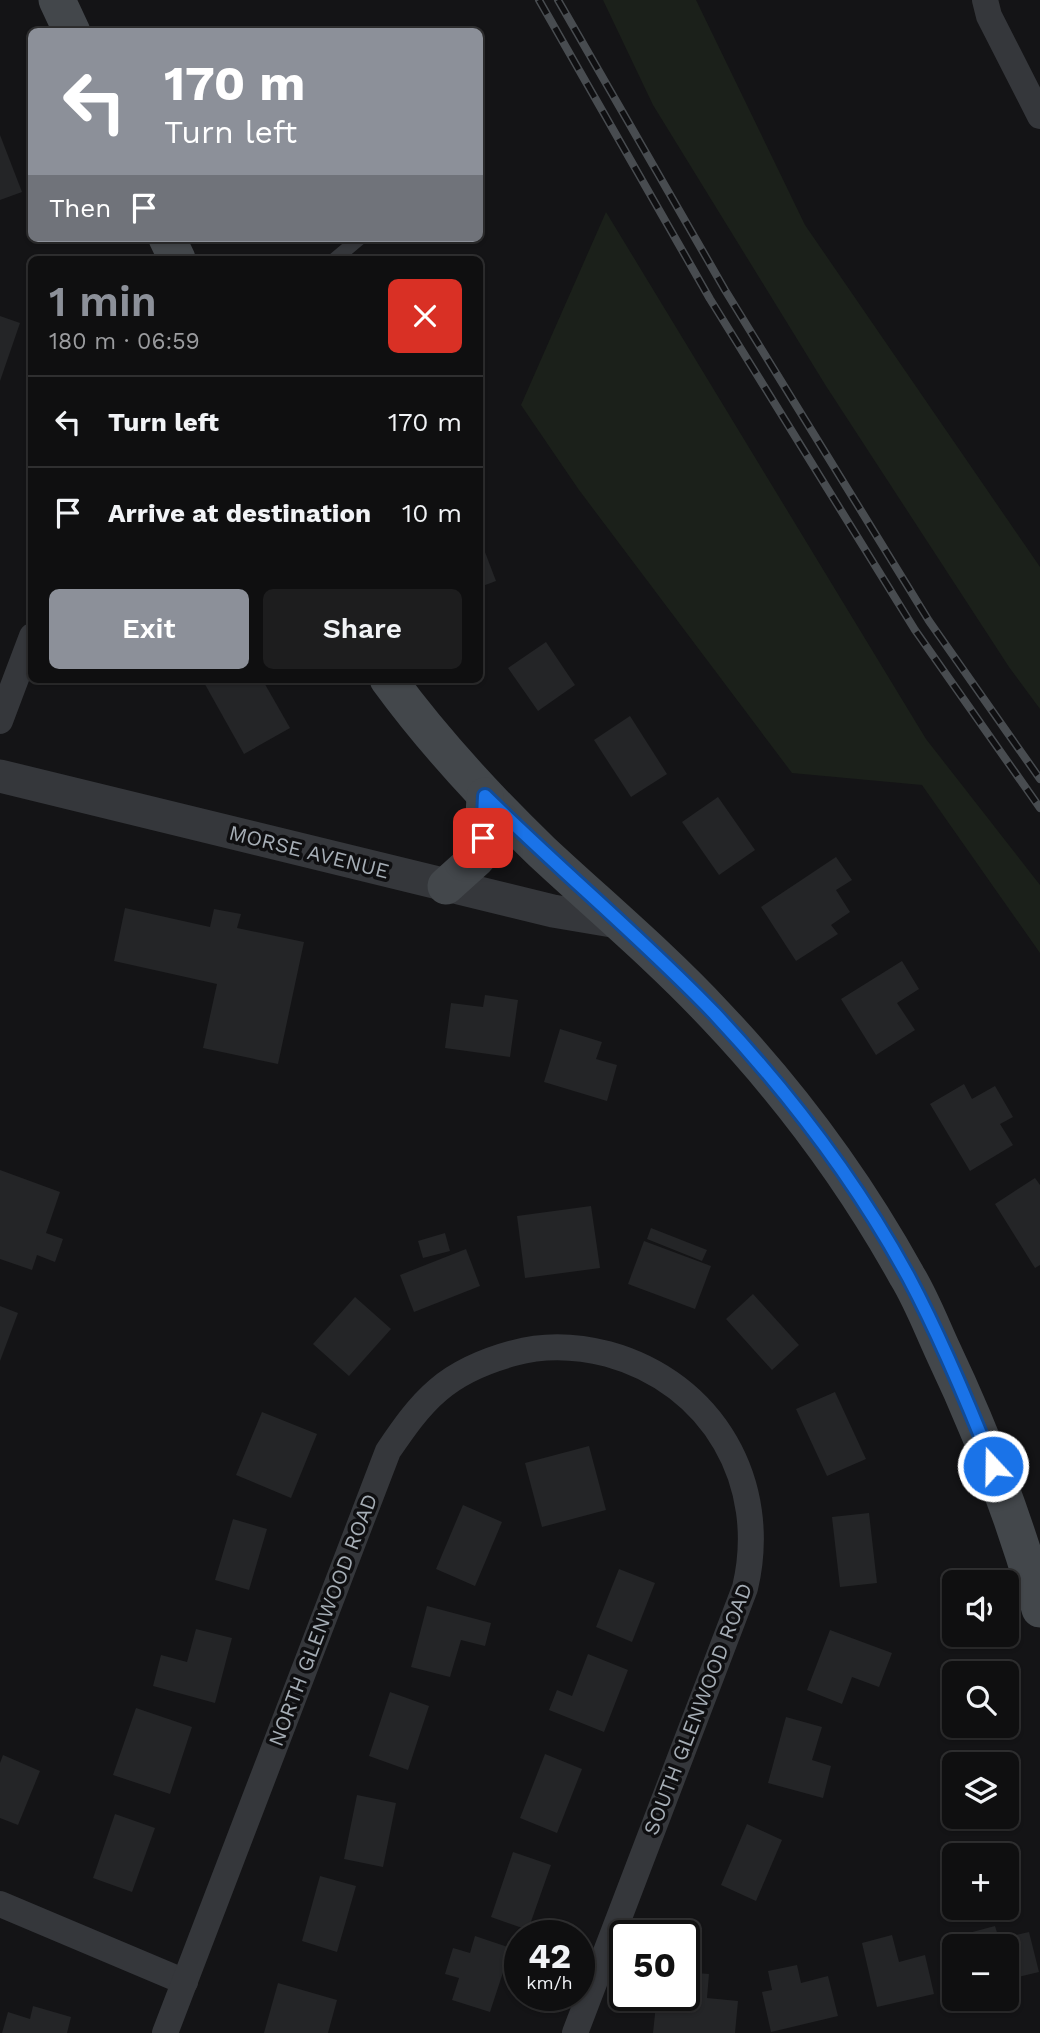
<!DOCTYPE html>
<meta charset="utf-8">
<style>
:root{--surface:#0f0f10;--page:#1d1d1e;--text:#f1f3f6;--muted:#9b9c9f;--line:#2f2f30;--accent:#8c9099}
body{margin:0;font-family:"Work Sans",sans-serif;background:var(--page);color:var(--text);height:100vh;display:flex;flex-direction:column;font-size:26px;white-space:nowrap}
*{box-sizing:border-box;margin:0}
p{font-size:23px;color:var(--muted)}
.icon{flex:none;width:38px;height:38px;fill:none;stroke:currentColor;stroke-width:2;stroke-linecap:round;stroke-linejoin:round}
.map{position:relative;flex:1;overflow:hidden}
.side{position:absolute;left:28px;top:256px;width:455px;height:427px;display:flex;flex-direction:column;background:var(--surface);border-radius:10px;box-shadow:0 2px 5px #0004,0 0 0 2px var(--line)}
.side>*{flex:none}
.top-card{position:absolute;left:28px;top:28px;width:455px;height:214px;border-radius:10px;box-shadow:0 2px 5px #0004,0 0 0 2px var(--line);background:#8c9099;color:#fff;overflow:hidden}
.tools{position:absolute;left:942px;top:1570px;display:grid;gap:14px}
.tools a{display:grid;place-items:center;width:77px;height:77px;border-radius:10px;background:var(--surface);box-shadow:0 2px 5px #0004,0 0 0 2px var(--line);font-size:35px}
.speed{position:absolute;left:504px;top:1920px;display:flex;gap:14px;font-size:35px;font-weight:700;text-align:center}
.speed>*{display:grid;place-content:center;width:91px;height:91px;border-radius:50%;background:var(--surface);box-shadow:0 2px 5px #0004,0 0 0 2px var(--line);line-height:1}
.speed small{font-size:18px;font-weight:400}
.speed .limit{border:4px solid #111;border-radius:10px;background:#fff;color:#111}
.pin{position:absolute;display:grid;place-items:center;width:60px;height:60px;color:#fff;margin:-30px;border-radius:14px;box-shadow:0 4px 10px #0006}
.me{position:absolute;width:77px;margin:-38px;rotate:339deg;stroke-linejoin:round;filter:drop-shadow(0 0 5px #0008)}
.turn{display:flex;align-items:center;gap:24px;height:147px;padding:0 21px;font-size:32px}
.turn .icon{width:91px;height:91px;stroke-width:2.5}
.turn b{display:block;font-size:49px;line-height:60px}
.then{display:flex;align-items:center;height:66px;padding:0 21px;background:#0003;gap:14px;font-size:26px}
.round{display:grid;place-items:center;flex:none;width:74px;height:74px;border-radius:10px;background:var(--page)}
.overview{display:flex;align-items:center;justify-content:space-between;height:119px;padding:0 21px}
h1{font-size:42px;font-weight:600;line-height:52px;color:var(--accent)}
.action{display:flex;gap:14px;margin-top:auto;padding:14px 21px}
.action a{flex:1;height:80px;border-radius:10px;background:var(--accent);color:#fff;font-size:28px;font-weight:600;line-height:80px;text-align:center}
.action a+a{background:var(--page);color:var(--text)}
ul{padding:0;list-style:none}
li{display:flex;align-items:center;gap:21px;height:91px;padding:0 21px;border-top:2px solid var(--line)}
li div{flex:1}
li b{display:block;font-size:26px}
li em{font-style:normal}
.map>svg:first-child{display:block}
</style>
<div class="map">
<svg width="1040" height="2033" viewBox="0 0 1040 2033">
<rect width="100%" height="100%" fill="#141416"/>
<g fill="#1b201a">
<path d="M603,0h93l109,225 235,342v142l-31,-42 -183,-281 -173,-281z"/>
<path d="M606,212l320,527 114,146v68l-118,-168 -130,-12 -213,-283 -58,-85z"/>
</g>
<g fill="#242527">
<path d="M0,135l22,57 -22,8z"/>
<path d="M0,316l20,7 -20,58z"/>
<path d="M480,539l16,42 -16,6z"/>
<path d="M546,642l29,43 -37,26 -30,-43z"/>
<path d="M202,679h60l28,49 -46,26z"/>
<path d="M630,716l37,58 -36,23 -37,-57z"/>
<path d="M718,797l37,53 -36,25 -37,-53z"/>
<path d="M836,857l16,23 -16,10 14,22 -19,13 7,9 -42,27 -35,-54z"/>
<path d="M125,908l85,19 4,-18 27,5 -4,14 67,14 -26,122 -75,-16 14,-64 -103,-23z"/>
<path d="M902,961l17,28 -22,14 18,27 -39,25 -35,-56z"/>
<path d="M485,995l33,5 -8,57 -65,-9 6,-45 32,4z"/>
<path d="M560,1029l42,13 -6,17 21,6 -10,36 -63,-19z"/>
<path d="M964,1084l8,15 23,-13 18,31 -13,7 13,21 -43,26 -40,-67z"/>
<path d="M0,1170l60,22 -14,41 17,6 -8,23 -18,-7 -5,15 -32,-11z"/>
<path d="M1035,1178l5,7v80l-5,3 -40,-64z"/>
<path d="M591,1206l9,62 -75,10 -8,-62z"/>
<path d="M651,1228l56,22 -5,11 -55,-22z"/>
<path d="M445,1233l5,18 -27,7 -5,-17z"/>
<path d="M644,1241l67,25 -16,43 -67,-25z"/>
<path d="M466,1249l14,37 -66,26 -14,-37z"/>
<path d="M753,1294l46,51 -27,25 -46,-51z"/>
<path d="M355,1297l36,32 -42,47 -36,-32z"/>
<path d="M0,1306l18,7 -18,48z"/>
<path d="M835,1392l31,67 -39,17 -31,-67z"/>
<path d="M262,1412l55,22 -26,64 -55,-23z"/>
<path d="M589,1446l17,64 -64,17 -17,-64z"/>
<path d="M463,1505l39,17 -27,64 -39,-17z"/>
<path d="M869,1513l8,70 -37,4 -8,-70z"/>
<path d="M233,1519l34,10 -18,61 -34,-10z"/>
<path d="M619,1569l36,14 -23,59 -36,-15z"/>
<path d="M427,1606l64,17 -6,23 -24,-6 -11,37 -39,-10z"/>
<path d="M196,1629l36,9 -17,65 -62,-17 8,-31 26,7z"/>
<path d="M830,1630l62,23 -13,34 -27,-10 -10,27 -35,-14z"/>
<path d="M588,1654l40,16 -24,62 -55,-22 8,-20 15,6z"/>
<path d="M390,1692l39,14 -21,64 -39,-14z"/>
<path d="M136,1708l56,19 -22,67 -57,-19z"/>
<path d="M786,1717l36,10 -10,33 19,6 -8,32 -55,-15z"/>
<path d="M545,1754l37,15 -25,64 -37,-15z"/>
<path d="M3,1755l37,16 -22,54 -18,-7v-55z"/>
<path d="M357,1795l39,8 -13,64 -39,-8z"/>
<path d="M115,1814l40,14 -23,64 -39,-14z"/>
<path d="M747,1824l35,16 -26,61 -35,-16z"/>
<path d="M513,1852l38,13 -23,65 -37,-13z"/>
<path d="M320,1876l36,10 -19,66 -35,-11z"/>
<path d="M995,1926l4,13 30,-7 10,40 -33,8v-34h-43l-2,-11z"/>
<path d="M892,1935l7,27 26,-7 9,39 -57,13 -15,-64z"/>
<path d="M475,1936l36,12 -21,64 -38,-12 7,-22 -14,-4 8,-26 17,5z"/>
<path d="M797,1965l4,18 27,-7 10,40 -67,16 -9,-40 10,-2 -4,-19z"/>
<path d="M684,1972l25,2 -2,24 31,3 -3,32h-82l4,-38h27z"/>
<path d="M278,1983l59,17 -9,33h-64z"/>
<path d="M33,2006l38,11 -4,16h-65l6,-21 22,7z"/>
</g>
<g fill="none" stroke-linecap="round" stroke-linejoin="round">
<path stroke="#35373b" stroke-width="14" d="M335,259l25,-21"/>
<g stroke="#35373b" stroke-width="26">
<path d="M985,0l4,16 51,100"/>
<path d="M0,721l32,-85"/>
<path d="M0,1904l185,78"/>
<path d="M165,2033l223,-582c15,-22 30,-44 50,-61 22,-19 50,-30 76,-37 32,-9 63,-7 94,1 105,29 162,129 137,234l-170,445"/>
</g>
<path stroke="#35373b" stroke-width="33" d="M0,776l553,135 65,11"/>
<g stroke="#43474b" stroke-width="37">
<path d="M57,0l15,32"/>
<path d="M167,238l10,21"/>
<path d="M388,679c46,63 98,119 154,173 58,54 119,105 173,163 74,78 140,167 192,261 14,23 24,49 35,73 40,84 73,171 98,260"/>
<path d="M446,886l31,-28 6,-20 2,-42"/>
</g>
<defs>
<g id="rail">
<path d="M539,0l171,299 205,331 125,178"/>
<path d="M558,0l167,290 204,331 111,158"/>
</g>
</defs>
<use href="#rail" stroke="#484c50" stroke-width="8"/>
<use href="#rail" stroke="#0f0f11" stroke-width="5" stroke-dasharray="16" stroke-linecap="butt"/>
</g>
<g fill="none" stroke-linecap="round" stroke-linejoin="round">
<defs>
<path id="route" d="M483,838l2,-42c75,74 157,142 230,218 73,78 143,170 194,264 32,60 59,125 84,188"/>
</defs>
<use href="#route" stroke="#114b97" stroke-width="18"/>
<use href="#route" stroke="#1a73e8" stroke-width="12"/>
</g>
<g text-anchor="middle" stroke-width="7" stroke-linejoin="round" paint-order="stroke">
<g font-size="21" fill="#a6aeb6" stroke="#0f0f11">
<text transform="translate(309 852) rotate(14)" y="7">MORSE AVENUE</text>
<text transform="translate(323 1620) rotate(-69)" y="7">NORTH GLENWOOD ROAD</text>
<text transform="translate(698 1709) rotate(-69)" y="7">SOUTH GLENWOOD ROAD</text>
</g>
</g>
</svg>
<div class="tools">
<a><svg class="icon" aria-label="sound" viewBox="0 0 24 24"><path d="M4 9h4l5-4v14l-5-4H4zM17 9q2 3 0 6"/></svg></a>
<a><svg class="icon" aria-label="search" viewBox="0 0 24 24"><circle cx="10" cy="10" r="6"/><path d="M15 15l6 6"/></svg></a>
<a><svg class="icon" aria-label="layers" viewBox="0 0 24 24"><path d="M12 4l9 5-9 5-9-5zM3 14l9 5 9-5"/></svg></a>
<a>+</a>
<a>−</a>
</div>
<div class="speed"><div>42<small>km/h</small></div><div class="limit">50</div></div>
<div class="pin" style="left:483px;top:838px;background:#d93025"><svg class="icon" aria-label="arrive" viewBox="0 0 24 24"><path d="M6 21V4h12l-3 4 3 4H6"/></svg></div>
<svg class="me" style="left:993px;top:1466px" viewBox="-20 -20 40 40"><circle r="17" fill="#1a73e8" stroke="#fff" stroke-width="3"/><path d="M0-11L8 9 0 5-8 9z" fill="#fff"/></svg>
<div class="top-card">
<div class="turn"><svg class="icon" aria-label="left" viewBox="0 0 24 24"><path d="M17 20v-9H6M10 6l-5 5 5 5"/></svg><div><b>170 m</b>Turn left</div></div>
<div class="then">Then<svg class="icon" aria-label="arrive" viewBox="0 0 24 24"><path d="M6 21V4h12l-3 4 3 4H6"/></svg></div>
</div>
<section class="side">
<div class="overview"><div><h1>1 min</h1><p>180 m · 06:59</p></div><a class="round" style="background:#d93025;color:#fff"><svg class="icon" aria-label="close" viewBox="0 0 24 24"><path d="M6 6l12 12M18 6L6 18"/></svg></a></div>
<ul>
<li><svg class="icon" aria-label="left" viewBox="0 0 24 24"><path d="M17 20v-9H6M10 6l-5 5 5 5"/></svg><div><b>Turn left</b></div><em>170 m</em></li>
<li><svg class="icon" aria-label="arrive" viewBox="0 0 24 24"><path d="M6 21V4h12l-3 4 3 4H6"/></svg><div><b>Arrive at destination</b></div><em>10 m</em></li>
</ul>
<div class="action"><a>Exit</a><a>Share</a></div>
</section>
</div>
